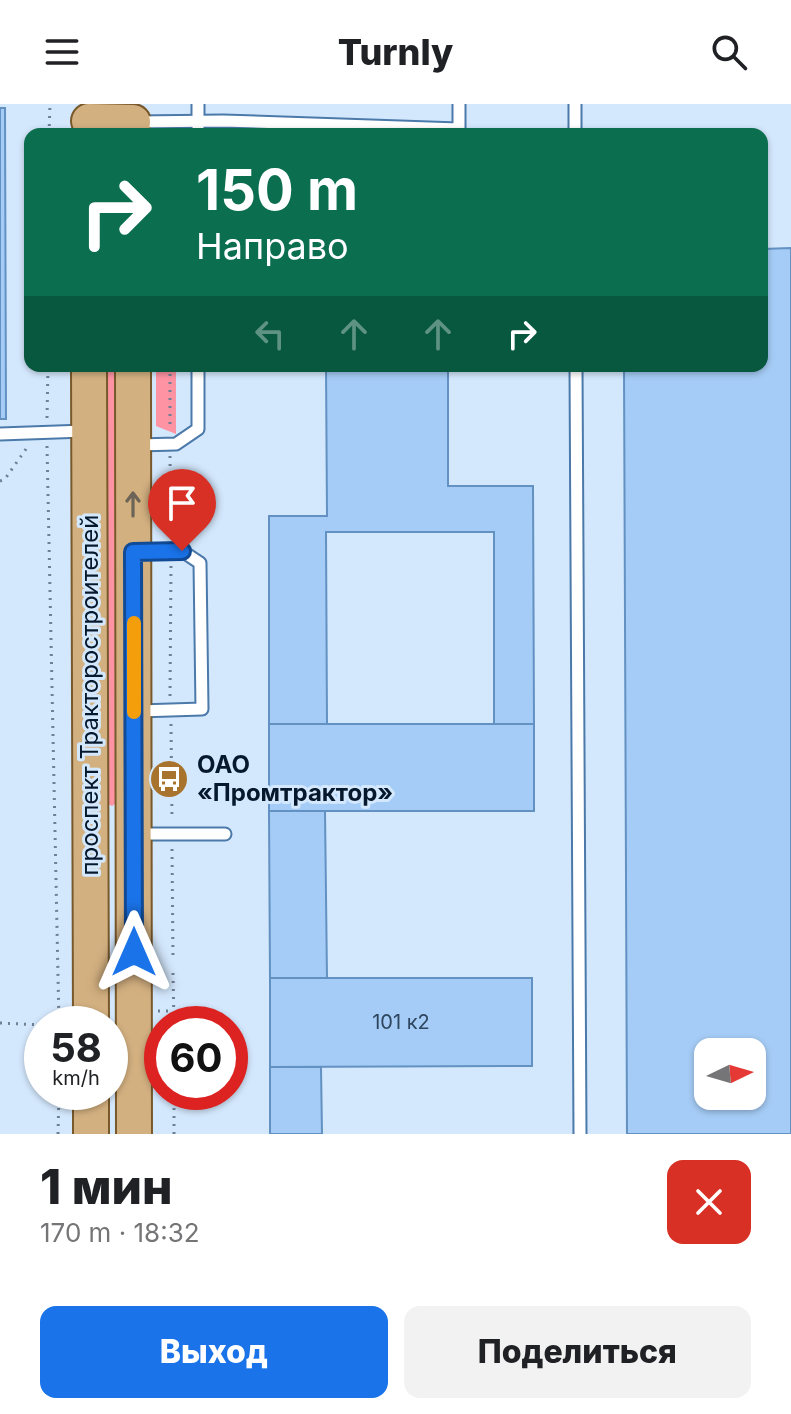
<!DOCTYPE html>
<html lang="ru">
<meta charset="utf-8">
<style>
:root{--surface:#fff;--page:#f2f2f2;--text:#202124;--muted:#757577;--accent:#1a73e8}
body{margin:0;font-family:Inter,sans-serif;background:var(--page);color:var(--text);height:100vh;display:flex;flex-direction:column;font-size:30px;white-space:nowrap}
*{box-sizing:border-box;margin:0}
p{font-size:26px;color:var(--muted)}
.icon{flex:none;width:44px;height:44px;fill:none;stroke:currentColor;stroke-width:2;stroke-linecap:round;stroke-linejoin:round}
.map{position:relative;height:1030px;overflow:hidden}
.sheet{display:flex;flex-direction:column;background:var(--surface);flex:1}
.sheet>*{flex:none}
.guide{position:absolute;left:24px;top:24px;width:744px;height:244px;border-radius:16px;box-shadow:0 2px 6px #0004;background:#0b6e4f;color:#fff;overflow:hidden}
.needle{width:52px;rotate:85deg}
.fabs{position:absolute;left:694px;top:934px;display:grid;gap:16px}
.fabs a{display:grid;place-items:center;width:72px;height:72px;border-radius:16px;background:var(--surface);box-shadow:0 2px 6px #0004;font-size:40px}
.speed{position:absolute;left:24px;top:902px;display:flex;gap:16px;font-size:40px;font-weight:700;text-align:center}
.speed>*{display:grid;place-content:center;width:104px;height:104px;border-radius:50%;background:var(--surface);box-shadow:0 2px 6px #0004;line-height:1}
.speed small{font-size:20px;font-weight:400}
.speed .limit{border:12px solid #d22;background:#fff;color:#111}
.pin{position:absolute;display:grid;place-items:center;width:68px;height:68px;color:#fff;margin:-82px -34px;border-radius:50% 50% 50% 0;rotate:-45deg;box-shadow:0 0 8px #0007}
.pin .icon{rotate:45deg}
.me{position:absolute;width:88px;margin:-44px;rotate:0deg;stroke-linejoin:round;filter:drop-shadow(0 0 6px #0008)}
.turn{display:flex;align-items:center;gap:28px;height:168px;padding:0 40px;font-size:36px}
.turn .icon{width:104px;height:104px;stroke-width:2.5}
.turn b{display:block;font-size:56px;line-height:68px}
.lanes{display:flex;align-items:center;height:76px;padding:0 40px;background:#0003;justify-content:center;gap:40px;direction:ltr}
.lanes .off{opacity:.35}
.round{display:grid;place-items:center;flex:none;width:84px;height:84px;border-radius:16px;background:var(--page)}
.summary{display:flex;align-items:center;justify-content:space-between;height:136px;padding:0 40px}
h1{font-size:48px;font-weight:800;line-height:60px}
.cta{display:flex;gap:16px;margin-top:auto;padding:16px 40px}
.cta a{flex:1;height:92px;border-radius:16px;background:var(--accent);color:#fff;font-size:32px;font-weight:800;line-height:92px;text-align:center}
.cta a+a{background:var(--page);color:var(--text)}
header{display:flex;justify-content:space-between;align-items:center;height:104px;padding:0 40px;background:var(--surface);font-size:36px;font-weight:800}
.map>svg:first-child{display:block}
</style>
<header><svg class="icon" aria-label="menu" viewBox="0 0 24 24"><path d="M4 6h16M4 12h16M4 18h16"/></svg>Turnly<svg class="icon" aria-label="search" viewBox="0 0 24 24"><circle cx="10" cy="10" r="6"/><path d="M15 15l6 6"/></svg></header>
<div class="map">
<svg width="791" height="1030" viewBox="0 0 791 1030">
<rect width="100%" height="100%" fill="#d4e8fd"/>
<g fill="#fd93a3">
<path d="M104,262h11l3,436 -6,4 -8,-4z"/>
<path d="M156,262h20v68l-20,-8z"/>
</g>
<g fill="#a5ccf6" stroke="#6291c2" stroke-width="2" fill-rule="evenodd">
<path d="M0,4h5l1,311h-6z"/>
<path d="M791,144v886h-164l-3,-768h138v-117zM708,948h44v44h-44z"/>
<path d="M326,262h122v120h85l1,238h-40v-192h-168l1,192h-58v-208h58z"/>
<rect x="269" y="620" width="265" height="87"/>
<path d="M269,707h56l2,167h-57z"/>
<path d="M270,874h262v88l-262,1z"/>
<path d="M270,963h51l1,67h-52z"/>
</g>
<g fill="none" stroke-linecap="round" stroke-linejoin="round">
<defs>
<g id="lane">
<path d="M198,0v30"/>
<path d="M575,0v30"/>
<path d="M136,18l87,-1 236,8v-25"/>
<path d="M576,262l4,768"/>
<path d="M0,330l85,-3"/>
<path d="M138,341l38,-1 22,-15v-63"/>
<path d="M138,448l44,-1 18,12 2,146 -63,2"/>
<path d="M138,730h87"/>
</g>
<g id="primary">
<path d="M89,17l44,1"/>
<path d="M89,262l2,658"/>
<path d="M133,262l1,768"/>
<path d="M91,1030v-42"/>
</g>
</defs>
<use href="#lane" stroke="#4b79a9" stroke-width="15"/>
<use href="#primary" stroke="#78592c" stroke-width="38"/>
<g stroke="#6d8094" stroke-width="3" stroke-dasharray="2 6" stroke-linecap="butt">
<path d="M49,30l1,-30"/>
<path d="M170,262v64"/>
<path d="M47,314l1,-52"/>
<path d="M47,342l12,578"/>
<path d="M170,352l1,81"/>
<path d="M0,377l5,-2 21,-30"/>
<path d="M170,592l1,-133"/>
<path d="M171,620l1,96"/>
<path d="M172,745l1,109"/>
<path d="M173,869l1,51"/>
<path d="M158,907h16"/>
<path d="M0,919l42,2"/>
<path d="M58,1030l1,-42"/>
<path d="M174,1030v-42"/>
</g>
<use href="#lane" stroke="#fff" stroke-width="11"/>
<use href="#primary" stroke="#d3b080" stroke-width="34"/>
</g>
<defs><path id="oneway-shaft" d="M-6 0H5M1.5-3L5.5 0L1.5 3" fill="none" stroke-width="1.6" stroke-linecap="round" stroke-linejoin="round" transform="scale(2)"/></defs>
<use stroke="#6c6456" href="#oneway-shaft" transform="translate(133 400) rotate(-90)"/>
<g fill="none" stroke-linecap="round" stroke-linejoin="round">
<defs>
<path id="route" d="M134,848l-1,-400 49,-1"/>
</defs>
<use href="#route" stroke="#114b97" stroke-width="20"/>
<use href="#route" stroke="#1a73e8" stroke-width="14"/>
<path stroke="#f59e0b" stroke-width="14" d="M134,519v89"/>
</g>
<defs>
<symbol id="bus-disc" viewBox="-11 -11 22 22"><circle r="9.5" fill="#a8732d" stroke="#d4e8fd"/><path d="M-5-6H5V4H4V6H2V4H-2V6H-4V4H-5ZM-3.5-4V0h7V-4ZM-3.5 1.2v1.5H-2V1.2ZM2 1.2v1.5H3.5V1.2Z" fill="#fff"/></symbol>
</defs>
<g fill-rule="evenodd">
<use href="#bus-disc" x="147" y="653" width="44" height="44"/>
</g>
<g text-anchor="middle" stroke-width="6" stroke-linejoin="round" paint-order="stroke">
<g font-size="20" fill="#2e455e">
<text x="401" y="925">101 к2</text>
</g>
<g font-size="24" fill="#06182b" stroke="#d4e8fd">
<text transform="translate(90 591) rotate(-90)" y="8">проспект Тракторостроителей</text>
</g>
<g font-size="24" font-weight="bold" fill="#06182b" stroke="#d4e8fd" text-anchor="start">
<text x="197" y="669">ОАО<tspan x="197" dy="28">«Промтрактор»</tspan></text>
</g>
</g>
</svg>
<div class="fabs">
<a><svg class="needle" viewBox="-14 -14 28 28"><path d="M0-13l5 13h-10z" fill="#e53935"/><path d="M0 13l5-13h-10z" fill="#757577"/></svg></a>
</div>
<div class="speed"><div>58<small>km/h</small></div><div class="limit">60</div></div>
<div class="pin" style="left:182px;top:447px;background:#d93025"><svg class="icon" aria-label="arrive" viewBox="0 0 24 24"><path d="M6 21V4h12l-3 4 3 4H6"/></svg></div>
<svg class="me" style="left:134px;top:848px" viewBox="-20 -20 40 40"><path d="M0-17L14 15 0 8-14 15z" fill="#1a73e8" stroke="#fff" stroke-width="4"/></svg>
<div class="guide">
<div class="turn"><svg class="icon" aria-label="right" viewBox="0 0 24 24"><path d="M7 20v-9h11M14 6l5 5-5 5"/></svg><div><b>150 m</b>Направо</div></div>
<div class="lanes"><svg class="icon off" aria-label="left" viewBox="0 0 24 24"><path d="M17 20v-9H6M10 6l-5 5 5 5"/></svg><svg class="icon off" aria-label="ahead" viewBox="0 0 24 24"><path d="M12 20V5M6 11l6-6 6 6"/></svg><svg class="icon off" aria-label="ahead" viewBox="0 0 24 24"><path d="M12 20V5M6 11l6-6 6 6"/></svg><svg class="icon" aria-label="right" viewBox="0 0 24 24"><path d="M7 20v-9h11M14 6l5 5-5 5"/></svg></div>
</div>
</div>
<section class="sheet">
<div class="summary"><div><h1>1 мин</h1><p>170 m · 18:32</p></div><a class="round" style="background:#d93025;color:#fff"><svg class="icon" aria-label="close" viewBox="0 0 24 24"><path d="M6 6l12 12M18 6L6 18"/></svg></a></div>
<div class="cta"><a>Выход</a><a>Поделиться</a></div>
</section>
